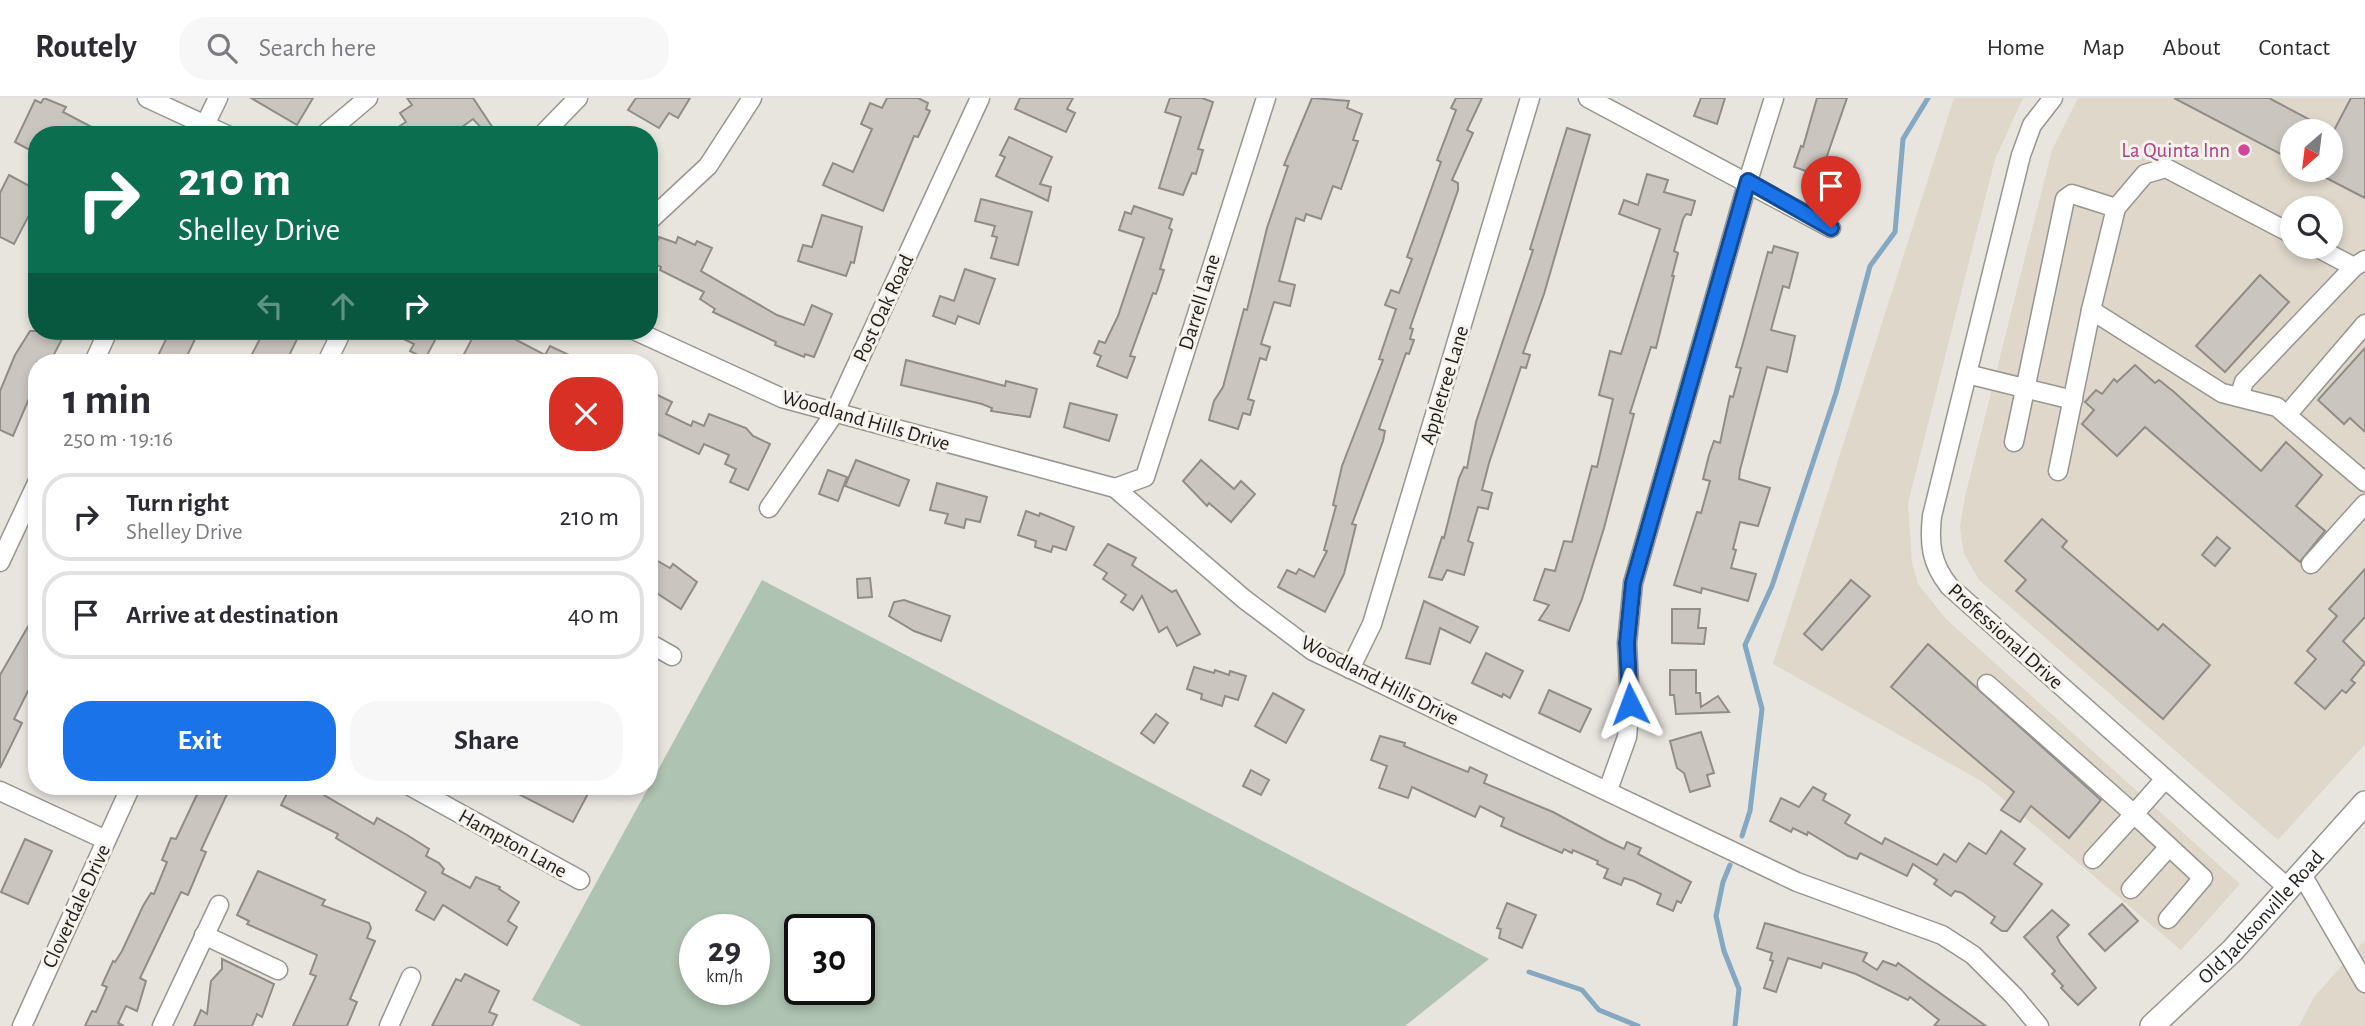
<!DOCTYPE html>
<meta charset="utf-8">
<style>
:root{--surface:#fff;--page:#f7f7f7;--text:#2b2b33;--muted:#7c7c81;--line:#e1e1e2;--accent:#1a73e8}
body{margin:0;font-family:"Alegreya Sans",sans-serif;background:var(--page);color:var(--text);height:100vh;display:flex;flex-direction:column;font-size:26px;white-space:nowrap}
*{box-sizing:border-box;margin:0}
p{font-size:23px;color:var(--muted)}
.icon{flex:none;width:38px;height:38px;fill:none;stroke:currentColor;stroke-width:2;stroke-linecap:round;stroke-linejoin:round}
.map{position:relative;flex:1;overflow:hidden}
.drawer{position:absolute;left:28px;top:256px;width:630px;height:441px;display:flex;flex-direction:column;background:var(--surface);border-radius:28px;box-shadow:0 4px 10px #0003}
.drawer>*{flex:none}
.banner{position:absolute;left:28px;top:28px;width:630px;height:214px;border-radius:28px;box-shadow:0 4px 10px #0003;background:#0b6e4f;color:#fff;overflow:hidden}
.needle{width:46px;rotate:208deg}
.buttons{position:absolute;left:2280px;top:21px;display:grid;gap:14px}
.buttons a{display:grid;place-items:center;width:63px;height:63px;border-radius:50%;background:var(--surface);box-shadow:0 4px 10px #0003;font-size:35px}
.speed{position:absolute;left:679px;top:816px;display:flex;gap:14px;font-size:35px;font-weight:700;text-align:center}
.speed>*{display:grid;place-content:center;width:91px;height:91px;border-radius:50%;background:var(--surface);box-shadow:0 4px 10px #0003;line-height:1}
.speed small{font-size:18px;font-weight:400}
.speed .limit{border:4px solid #111;border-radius:10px;background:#fff;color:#111}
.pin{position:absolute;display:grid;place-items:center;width:60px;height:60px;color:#fff;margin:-72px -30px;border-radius:50% 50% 50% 0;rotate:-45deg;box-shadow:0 0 7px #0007}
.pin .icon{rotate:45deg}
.me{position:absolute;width:77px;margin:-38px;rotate:357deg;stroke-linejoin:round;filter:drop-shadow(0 0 5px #0008)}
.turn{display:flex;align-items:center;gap:24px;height:147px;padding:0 35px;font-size:32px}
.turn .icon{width:91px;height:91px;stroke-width:2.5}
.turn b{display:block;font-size:49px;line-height:60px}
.lanes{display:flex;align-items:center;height:66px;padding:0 35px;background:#0003;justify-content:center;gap:35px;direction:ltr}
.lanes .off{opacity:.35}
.round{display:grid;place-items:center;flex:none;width:74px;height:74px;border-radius:28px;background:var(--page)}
.head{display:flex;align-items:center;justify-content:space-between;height:119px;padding:0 35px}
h1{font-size:42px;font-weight:600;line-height:52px}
.action{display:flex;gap:14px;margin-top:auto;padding:14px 35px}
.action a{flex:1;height:80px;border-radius:28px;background:var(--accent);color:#fff;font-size:28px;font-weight:600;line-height:80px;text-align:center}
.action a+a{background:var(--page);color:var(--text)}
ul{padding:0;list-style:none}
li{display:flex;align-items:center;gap:21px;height:88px;margin:0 14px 10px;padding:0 21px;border:4px solid var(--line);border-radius:28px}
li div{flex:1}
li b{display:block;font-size:26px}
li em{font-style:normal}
header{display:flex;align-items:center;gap:42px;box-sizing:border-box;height:98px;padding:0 35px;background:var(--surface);border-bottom:2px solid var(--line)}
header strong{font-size:33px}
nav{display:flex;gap:38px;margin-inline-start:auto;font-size:24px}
.search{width:490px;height:63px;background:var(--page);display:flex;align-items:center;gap:18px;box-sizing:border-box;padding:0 24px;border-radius:28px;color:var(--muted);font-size:26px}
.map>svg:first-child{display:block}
</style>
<header>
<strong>Routely</strong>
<div class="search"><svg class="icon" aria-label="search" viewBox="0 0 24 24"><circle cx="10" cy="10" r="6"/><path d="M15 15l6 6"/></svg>Search here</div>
<nav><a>Home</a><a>Map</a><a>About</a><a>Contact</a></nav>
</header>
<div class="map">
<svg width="2365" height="928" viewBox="0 0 2365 928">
<rect width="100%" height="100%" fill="#e8e4de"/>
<g fill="#ded7ca" fill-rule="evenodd">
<path d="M1954,0h69l-28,61 -87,344 4,60 6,21 28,35 294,265 -59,66 -198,-168 -210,-118z"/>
<path d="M2078,0h287v646l-87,96 -299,-260 -15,-26 -4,-27 5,-30 87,-347zM2292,33h39v39h-39zM2292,110h39v39h-39z"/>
<path d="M2365,842v86h-66l15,-29z"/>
</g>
<path fill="#aec3b1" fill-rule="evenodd" d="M762,482l727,379 -84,67h-823l-50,-26zM695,831h59v60h-59zM800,831h59v60h-59z"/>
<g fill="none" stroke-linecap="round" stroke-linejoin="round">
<g stroke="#84a7c2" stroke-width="5">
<path d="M1742,738l8,-25 12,-102 -17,-64 27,-59 64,-193 34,-127 25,-34 8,-93 25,-41"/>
<path d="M1730,767l-7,17 -7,34 8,35 15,38 -4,37"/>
<path d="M1529,874l53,18 17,20 39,16"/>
</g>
</g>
<g fill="#cbc5c0" stroke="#918c87" stroke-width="2">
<path d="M44,0l22,9 -3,5 44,23h-70v19l-22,-12 20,-42 6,3z"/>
<path d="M251,0h62l-16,27z"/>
<path d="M407,0h66l24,36 -9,1 -15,-16 -22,16h-65l20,-13 -6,-9 12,-8z"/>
<path d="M636,0h54l-12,20 -9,-5 -10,15 -31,-18z"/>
<path d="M887,0h31l10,5 -2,6 4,2 -12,26 -4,-1 -31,75 -60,-26 10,-22 20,9 19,-43 -11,-5 9,-21 12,5z"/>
<path d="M1020,0h53l-6,11 8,4 -9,19 -51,-23z"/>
<path d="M1170,0h32l11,4 -15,47 5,1 -7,24 -4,-1 -9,22 -24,-7 22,-71 -16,-5z"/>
<path d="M1312,0l37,3 -2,7 15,6 -9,26 5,1 -17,48 -8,-3 -12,33 -15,-5 -2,7 -8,-3 -17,63 16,4 -5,21 -16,-4 -13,42 9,3 -4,13 -6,-2 -12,41 6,2 -4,14 -7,-2 -5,16 -29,-9 5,-19 9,-14 21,-78 3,1 20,-82 21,-62 -4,-1z"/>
<path d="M1456,0h26l-15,32 6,3 -21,47 6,3v7l-48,138 3,1 -3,10 4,1 -5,14 -3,-1 -27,76 6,2 -2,10 -31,83 4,1 -12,49 -19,38 -47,-25 9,-17 9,4 3,-5 15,8 13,-26 -3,-1 12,-44 -3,-1 9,-39 41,-106 -4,-1 17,-50 -11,-4 6,-15 8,3 13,-34 -5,-2 34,-95 -4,-2 19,-50 -5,-2z"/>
<path d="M1701,0h24l-8,26 -23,-8z"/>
<path d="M1817,0h30l-27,78 -26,-9 7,-21 2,1z"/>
<path d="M2174,0h95l62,33h-39v29z"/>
<path d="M2351,0h14v100l-54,-28h20v-34z"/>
<path d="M1567,30l23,7 -46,159 -21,59 7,2 -4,13 -5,-1 -32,96 -7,27 10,3 -4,16 -10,-2 -10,34 5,2 -9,32 -17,-5 -5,10 -13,-3 13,-40 2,1 15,-60 5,-11 3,1 9,-46 57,-172 -3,-1z"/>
<path d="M1009,39l43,20 -12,27 11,3 -3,14 -52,-25 9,-19 -5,-2z"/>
<path d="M1647,76l21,6 -4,12 31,9 -4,14 -5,-1 -3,5 -9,32 4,2 -6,23h2l-18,72 -5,-1 -21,66 4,1 -30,114 -22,71 -13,32 -30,-11 10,-15 -15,-5 11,-31 10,2 9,-30 8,1 20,-76 5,1 16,-68 -14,-4 11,-44 11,3 39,-125 -41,-15 5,-14 14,5z"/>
<path d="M9,77l28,15v10l-23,44 -14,-7v-44z"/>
<path d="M981,101l51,13 -14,53 -27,-7 6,-21 -5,-1 3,-10 -20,-5z"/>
<path d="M1134,108l38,13 -3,9 3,2 -12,39 4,1 -8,24 -3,-1 -23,63 5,1 -8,21 -30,-12 4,-10 -7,-3 5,-12 6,2 13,-27 26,-78 -25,-8 6,-18 6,2z"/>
<path d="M822,117l40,12 -8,36 -3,-1 -5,14 -48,-15 5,-16 9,2z"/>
<path d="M659,139l17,6 2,-6 17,8 2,-4 15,7 -11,23 76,44 27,10 8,-20 20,9 -18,43 -9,-3 -1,3 -29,-12 1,-3 -63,-30 2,-3 -15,-10 4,-7 -44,-22 1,-3 -12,-6z"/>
<path d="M1774,148l24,7 -9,35 -6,-2 -12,44 24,6 -8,36 -20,-5 -27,103 -1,9 31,9 -12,38 -18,-4 -7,27 3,1 -5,18 25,6 -8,27 -46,-13 -1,5 -27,-8 23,-73 4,1 9,-32 -7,-2 6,-24 5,-14 6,2 10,-47 3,1 8,-29 -5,-1 7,-24 25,-91 4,1z"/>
<path d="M965,171l30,10 -16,45 -21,-8 -3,8 -22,-8 7,-20 14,5z"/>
<path d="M2260,177l29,27 -64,70 -29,-26z"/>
<path d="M30,233h31l-3,6 4,2 -12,23h-13v18l-24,56 -13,-6v-39l15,-36z"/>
<path d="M170,233h29l-15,31h-29z"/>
<path d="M270,233h31l-15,31h-23l-12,-6 11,-21 5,3z"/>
<path d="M387,233h53l-15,28 -15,-8 4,-7z"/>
<path d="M476,233h23l46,24 5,-9 34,16h-108l-13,-6z"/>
<path d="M2365,250v84l-15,-14 -6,6 -26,-24z"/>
<path d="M906,262l99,26 1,-5 31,8 -7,28 -39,-6 1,-3 -10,-4 -81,-19z"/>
<path d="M2135,267l20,18 4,-3 15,12 87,79 25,-29 36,33 -26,31 29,25 -25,31 -155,-135 -28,29 -35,-32 12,-14 -9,-8 11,-12 6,4 12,-15 3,3z"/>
<path d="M649,293l23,11 -6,12 25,12 2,-5 11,5 5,-12 37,14 7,8 17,8 -22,46 -18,-8 6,-13 -11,-5 4,-9 -25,-11 -5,10 -50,-24z"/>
<path d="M1070,305l47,12 -8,26 -45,-14z"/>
<path d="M856,362l53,20 -10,26 -54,-20z"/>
<path d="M1201,362l33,29 7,-8 14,13 -24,28 -22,-19 -2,3 -24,-25z"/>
<path d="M828,372l19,7 -9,24 -19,-7z"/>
<path d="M937,385l50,14 -7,25 -14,-3 -2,9 -19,-5 3,-9 -18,-4z"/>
<path d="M1026,413l13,5 1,-3 34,14 -8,23 -13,-4 -2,6 -16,-5 1,-6 -18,-6z"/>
<path d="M2042,421l25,22 -5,6 96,83 5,-6 47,41 -47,54 -147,-128 10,-11 -21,-19z"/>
<path d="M2217,439l13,11 -15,18 -13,-11z"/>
<path d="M1108,446l28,14 -4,7 40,27 4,-2 24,44 -23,12 -10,-19 -8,5 -17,-36 -9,14 -12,-8 5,-7 -23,-16 4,-6 -13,-8z"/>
<path d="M649,458l21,12 3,-4 24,18 -16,27 -32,-21z"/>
<path d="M2365,471v48l-22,24 22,22 -14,17 4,3 -9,10 -4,-3 -17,19 -30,-26 21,-24 -9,-8 30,-35 -8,-7z"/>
<path d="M870,480l2,19 -14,1 -1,-19z"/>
<path d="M1851,482l19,16 -48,54 -18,-16z"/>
<path d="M904,502l46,16 -9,25 -27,-10 -25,-15 5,-14z"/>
<path d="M1424,503l54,26 -8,16 -30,-15 -10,36 -24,-6z"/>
<path d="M1672,511h28l-2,19h8l-2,16 -32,-1z"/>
<path d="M37,513v84l-9,-4 -14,28 8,4 -22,45v-93z"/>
<path d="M1928,546l173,156 -32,38 -38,-32 -11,16 -19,-12 13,-18 -123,-105z"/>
<path d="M1486,555l37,18 -13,27 -7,-4 -1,3 -30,-14z"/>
<path d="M1194,569l20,6 1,-3 14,5 1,-4 16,5 -8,24 -13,-4 -3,10 -21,-7 1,-5 -15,-5z"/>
<path d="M1670,572h26v23h4l1,14 17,-11 11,16 -53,2 -2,-19h-4z"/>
<path d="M1549,592l42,19 -11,23 -41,-19z"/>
<path d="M1273,595l31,17 -18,33 -31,-17z"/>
<path d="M1156,616l12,9 -14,20 -13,-10z"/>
<path d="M1701,634l13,41 -7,2 3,11 -20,6 -6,-19 -7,-5 -7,-27z"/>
<path d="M1380,638l25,7 -1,3 64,26 2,-5 17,8 -3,8 69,29 54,29 17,8 3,-7 14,6 -3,6 53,28 -10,21 -4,-2 -4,10 -16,-7 4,-10 -27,-13 -10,-3 -3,7 -17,-7 4,-9 -11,-5 1,-3 -25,-11 -1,3 -8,-4 -2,4 -41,-18 -20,-9 3,-8 -24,-12 -5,11 -63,-30 -4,11 -29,-10 8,-22 -16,-6z"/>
<path d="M1251,672l18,10 -8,15 -18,-9z"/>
<path d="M201,688h14l13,6 -27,58 5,2 -18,43 -7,-3 -41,86 6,3 -9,30 -11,-5 -8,17 6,3h-39l7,-15 4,1 11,-25 -5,-2 11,-24 2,1 7,-11 21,-45 8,-13 3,1 13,-32 -5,-2 9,-22 5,1z"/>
<path d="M291,688h25l10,5 -2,4 50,29 3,-6 30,17 22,14 -3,7 13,7 5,6 -2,4 28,15 6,-11 24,10 -1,2 20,13 -11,19 9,6 -10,18 -64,-40 -9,15 -18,-10 10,-18 -90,-54 2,-4 -57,-29z"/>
<path d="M503,688h89l-19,36z"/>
<path d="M1813,689l13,7 -3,6 27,15 -5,8 37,21 3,-6 52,27 7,-11 12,8 13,-19 17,11 15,-23 24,18 -11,15 28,20 -35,47h-5l-11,-8 4,-6 -33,-24 -7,-2 -4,5 -17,-12 3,-4 -24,-16 -6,12 -47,-23 -3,6 -9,-3 -40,-24 -1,3 -14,-7 -2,4 -21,-11 11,-23 18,9z"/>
<path d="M25,741l27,12 -24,53 -27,-12z"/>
<path d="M258,773l67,29 -3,5 47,18 2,5 -4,10 8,3 -25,58 7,3 -10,24h-54l23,-50 -6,-2 7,-19 -70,-31 2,-3 -12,-6z"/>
<path d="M1507,805l29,12 -14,33 -23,-10 2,-9 -4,-1z"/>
<path d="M2122,806l16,17 -33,30 -16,-17z"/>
<path d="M2052,812l17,15 -12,12 3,6 36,45 -18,17 -17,-17 2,-2 -11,-12 3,-3 -31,-34z"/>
<path d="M1765,825l102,30 -4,8 14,9 6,-9 13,5 2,-3 88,63h-52l5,-6 -29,-23 -2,3 -52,-26 -33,-11 -2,5 -33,-10 -12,34 -12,-4 9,-27 -3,-1 2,-7 -15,-5z"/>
<path d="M222,861l52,25 -12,33 -5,-3 -5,12h-58l7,-16 6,4 4,-33 11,-12z"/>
<path d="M465,876l34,17 -10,21 8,3 -5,11h-60l24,-47 5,2z"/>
</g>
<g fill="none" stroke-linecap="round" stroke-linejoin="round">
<defs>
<g id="minor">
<path d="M147,0l80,37"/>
<path d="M1588,0l243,130"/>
<path d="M2053,0l-21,27 -11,30 -89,361c-3,28 -1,47 17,70l339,302"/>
<path d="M200,37l18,-37"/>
<path d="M324,37l44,-37"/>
<path d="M542,37l36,-37"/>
<path d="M2116,110l29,-34 21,-6 126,66"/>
<path d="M649,123l59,-55 44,-68"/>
<path d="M2316,149l38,20"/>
<path d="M636,233l146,67 333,90 129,111 69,52 484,231 145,53 31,20 41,41 25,30"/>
<path d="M94,264l14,-31"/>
<path d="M327,264l15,-31"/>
<path d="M1967,276l106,26"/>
<path d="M2239,299l5,-15 110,-115 11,-7"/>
<path d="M2287,317l78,-91"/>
<path d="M2014,344l51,-243 7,-5 44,14 -25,102"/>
<path d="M2058,373l33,-161 131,83 55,14 88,75"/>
<path d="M1115,390l30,-11 121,-379"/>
<path d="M769,410l65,-94 146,-316"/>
<path d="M0,464l37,-79"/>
<path d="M2311,466l54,-60"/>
<path d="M649,545l23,13"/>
<path d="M1350,571l22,-45 158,-526"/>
<path d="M1987,586l147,130 31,-35"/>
<path d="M410,688l170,94"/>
<path d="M1608,692l19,-53 3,-33 -3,-61 6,-60 115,-402 26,-83"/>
<path d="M0,693l106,49"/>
<path d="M2093,761l41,-45 69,64 -35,41"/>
<path d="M2301,775l64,110"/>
<path d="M2131,791l37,-41"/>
<path d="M204,837l74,35"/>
<path d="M22,928l109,-240"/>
<path d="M162,928l57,-121"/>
<path d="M389,928l22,-49"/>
</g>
<g id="major">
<path id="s1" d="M2152,928l80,-75 133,-148"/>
</g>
</defs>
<use href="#minor" stroke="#98958f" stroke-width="21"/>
<use href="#major" stroke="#98958f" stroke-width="26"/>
<use href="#minor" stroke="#fff" stroke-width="18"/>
<use href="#major" stroke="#fff" stroke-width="23"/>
</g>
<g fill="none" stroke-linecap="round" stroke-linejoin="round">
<defs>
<path id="route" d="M1630,606l-3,-61 6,-60 115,-402 83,47"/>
</defs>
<use href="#route" stroke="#114b97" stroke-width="18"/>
<use href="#route" stroke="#1a73e8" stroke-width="12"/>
</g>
<circle fill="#d1479c" stroke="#f5f2eb" stroke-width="2.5" cx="2244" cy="52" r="7"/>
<g text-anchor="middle" stroke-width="6" stroke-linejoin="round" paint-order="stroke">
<g font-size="21" fill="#b23c85" stroke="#f5f2eb" text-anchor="end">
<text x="2230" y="59">La Quinta Inn</text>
</g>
<g font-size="21" fill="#1f1e1b" stroke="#f5f2eb">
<text transform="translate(1199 204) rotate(-73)" y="7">Darrell Lane</text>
<text transform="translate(883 210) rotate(-65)" y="7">Post Oak Road</text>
<text transform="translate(1444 287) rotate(-73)" y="7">Appletree Lane</text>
<text transform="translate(866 322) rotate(16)" y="7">Woodland Hills Drive</text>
<text transform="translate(2006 538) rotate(42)" y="7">Professional Drive</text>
<text transform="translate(1380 582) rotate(27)" y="7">Woodland Hills Drive</text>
<text transform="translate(513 745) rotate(29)" y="7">Hampton Lane</text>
<text transform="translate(76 808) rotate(-65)" y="7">Cloverdale Drive</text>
<text dy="7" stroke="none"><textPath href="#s1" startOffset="154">Old Jacksonville Road</textPath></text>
</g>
</g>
</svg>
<div class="buttons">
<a><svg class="needle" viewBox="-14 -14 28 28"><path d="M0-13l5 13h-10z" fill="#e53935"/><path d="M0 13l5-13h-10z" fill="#7c7c81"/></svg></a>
<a><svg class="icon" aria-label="search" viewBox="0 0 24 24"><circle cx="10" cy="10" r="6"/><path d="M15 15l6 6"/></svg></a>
</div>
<div class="speed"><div>29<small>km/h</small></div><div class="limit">30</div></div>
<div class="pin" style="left:1831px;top:130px;background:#d93025"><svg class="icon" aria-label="arrive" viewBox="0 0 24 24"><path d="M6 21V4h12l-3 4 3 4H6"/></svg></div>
<svg class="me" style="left:1630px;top:606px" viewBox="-20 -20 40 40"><path d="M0-17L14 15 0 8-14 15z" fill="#1a73e8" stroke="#fff" stroke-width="4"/></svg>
<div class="banner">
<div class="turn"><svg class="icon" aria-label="right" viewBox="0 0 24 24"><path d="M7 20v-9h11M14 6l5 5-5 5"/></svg><div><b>210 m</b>Shelley Drive</div></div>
<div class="lanes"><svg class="icon off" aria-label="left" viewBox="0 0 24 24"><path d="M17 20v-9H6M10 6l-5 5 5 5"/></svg><svg class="icon off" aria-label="ahead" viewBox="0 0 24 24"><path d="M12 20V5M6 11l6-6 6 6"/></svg><svg class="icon" aria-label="right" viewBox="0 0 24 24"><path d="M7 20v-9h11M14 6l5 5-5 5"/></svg></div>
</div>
<section class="drawer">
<div class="head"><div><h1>1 min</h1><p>250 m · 19:16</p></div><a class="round" style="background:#d93025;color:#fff"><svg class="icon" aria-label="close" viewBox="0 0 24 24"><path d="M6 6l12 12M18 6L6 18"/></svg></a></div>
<ul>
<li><svg class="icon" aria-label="right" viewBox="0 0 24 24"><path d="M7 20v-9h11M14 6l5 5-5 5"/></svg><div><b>Turn right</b><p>Shelley Drive</p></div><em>210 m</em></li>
<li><svg class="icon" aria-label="arrive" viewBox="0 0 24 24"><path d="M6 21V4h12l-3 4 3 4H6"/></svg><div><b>Arrive at destination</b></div><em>40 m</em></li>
</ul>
<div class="action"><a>Exit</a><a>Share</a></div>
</section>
</div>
